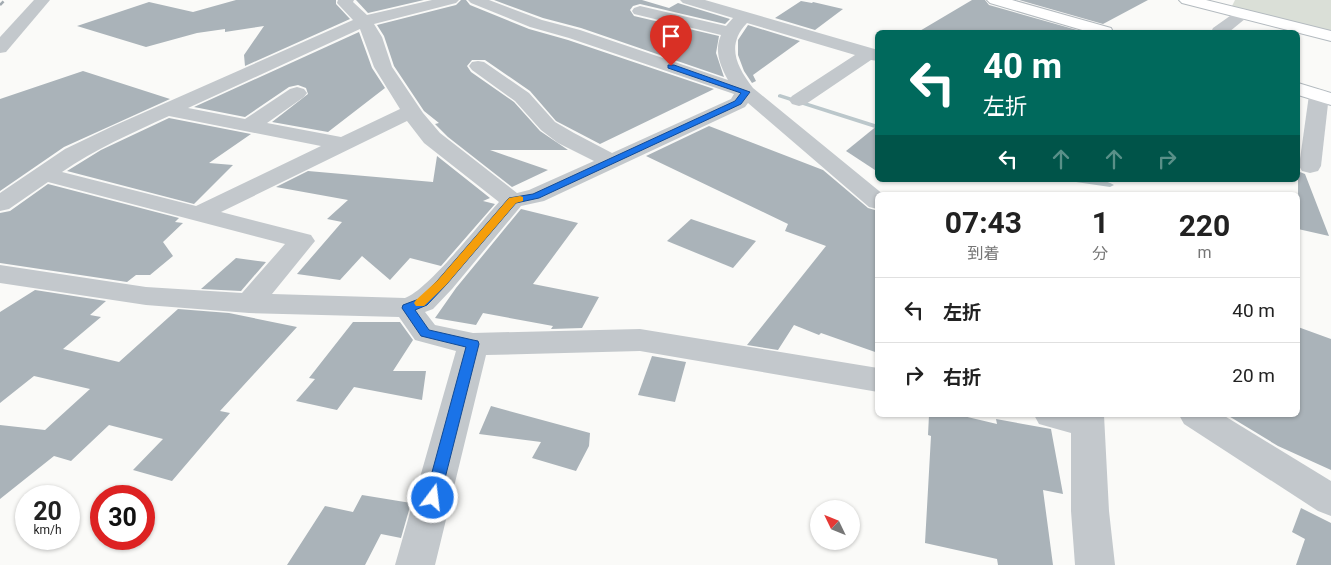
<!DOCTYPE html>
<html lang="ja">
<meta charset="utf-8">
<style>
:root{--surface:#fff;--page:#f6f6f6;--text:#222;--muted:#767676;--line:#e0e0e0}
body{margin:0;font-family:Roboto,"Noto Sans JP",sans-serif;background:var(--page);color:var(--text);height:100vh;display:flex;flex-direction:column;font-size:19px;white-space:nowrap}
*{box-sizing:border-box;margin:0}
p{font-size:16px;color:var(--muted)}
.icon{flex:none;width:28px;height:28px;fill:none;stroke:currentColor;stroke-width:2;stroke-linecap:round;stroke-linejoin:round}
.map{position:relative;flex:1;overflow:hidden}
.sheet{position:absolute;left:875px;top:192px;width:425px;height:225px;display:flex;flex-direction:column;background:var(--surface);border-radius:8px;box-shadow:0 1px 4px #0004}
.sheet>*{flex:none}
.top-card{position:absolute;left:875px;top:30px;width:425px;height:152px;border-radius:8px;box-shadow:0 1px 4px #0004;background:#00695c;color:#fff;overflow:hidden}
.needle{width:32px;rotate:313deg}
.fabs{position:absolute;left:810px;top:500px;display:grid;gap:10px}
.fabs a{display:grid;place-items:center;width:50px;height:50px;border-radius:50%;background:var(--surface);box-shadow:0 1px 4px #0004;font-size:25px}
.speed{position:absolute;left:15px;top:485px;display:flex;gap:10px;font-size:25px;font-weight:700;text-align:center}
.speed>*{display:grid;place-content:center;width:65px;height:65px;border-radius:50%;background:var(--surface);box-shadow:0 1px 4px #0004;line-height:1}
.speed small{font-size:12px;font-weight:400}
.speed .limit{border:8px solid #d22;background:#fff;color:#111}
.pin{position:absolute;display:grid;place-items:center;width:42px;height:42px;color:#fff;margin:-51px -21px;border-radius:50% 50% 50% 0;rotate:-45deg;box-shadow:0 0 5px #0007}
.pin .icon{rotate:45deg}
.me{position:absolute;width:55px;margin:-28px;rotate:15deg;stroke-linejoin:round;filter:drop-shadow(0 0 4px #0008)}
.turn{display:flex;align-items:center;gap:18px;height:105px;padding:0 25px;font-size:22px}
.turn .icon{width:65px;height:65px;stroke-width:2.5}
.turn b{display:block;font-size:35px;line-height:42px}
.lanes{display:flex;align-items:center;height:48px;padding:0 25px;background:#0003;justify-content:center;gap:25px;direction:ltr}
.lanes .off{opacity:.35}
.eta{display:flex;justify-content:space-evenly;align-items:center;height:85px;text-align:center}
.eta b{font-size:30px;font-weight:700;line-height:35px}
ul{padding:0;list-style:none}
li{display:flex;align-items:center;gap:15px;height:65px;padding:0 25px;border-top:1px solid var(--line)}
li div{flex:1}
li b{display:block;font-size:19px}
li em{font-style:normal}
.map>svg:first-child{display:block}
</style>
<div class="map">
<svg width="1331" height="565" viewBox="0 0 1331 565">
<rect width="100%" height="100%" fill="#fafaf8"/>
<path fill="#dadfd7" d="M1235,0h96v33l-89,-23 -10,-4z"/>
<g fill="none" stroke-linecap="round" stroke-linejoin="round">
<g fill="#bbc7cb" fill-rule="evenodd">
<path d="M780,94l98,31v4l-100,-32v-2z"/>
<path d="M1072,180c13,0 31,-2 42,5l-4,2 -34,-5z"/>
</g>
</g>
<g fill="#aab3b9">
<path d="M236,0h100v4l14,15 -105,47 -1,-11 20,-29 -39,6v-3l-28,4 -51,14 -69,-21 72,-24 44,10z"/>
<path d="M356,0h68l-56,13z"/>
<path d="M461,0h5l4,5 59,24 39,11 146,49 -114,55 -44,-23 -26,-30 -45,-31h-13l-5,6 4,6 43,30 26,29 28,19h-78l58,20 -36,17 -64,-50 -13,-13 4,-1 -15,-12 -30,-45 -10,-30 -7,-11 79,-20z"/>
<path d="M494,0h148l27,8 9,-5 52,16 -5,5 -85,-20 -7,2 -3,4 4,6 85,20 -3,17 8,24 -143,-49 -38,-10z"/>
<path d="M972,0h13l4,5 95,27h-166z"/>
<path d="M1019,0h129l-45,24z"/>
<path d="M801,1l11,2 1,-1 30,7 -28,21 -40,-12z"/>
<path d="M748,25l52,16 -47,34 3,6 -4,2 -8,-12 -6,-16v-15z"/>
<path d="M359,32l13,36 13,20 -57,44 -56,-10 36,-28 -2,-6 -8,-3 -9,2 -44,30 -51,-10z"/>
<path d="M83,71l87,28 -106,48 -64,44v-92z"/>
<path d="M169,118l82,16 -42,29 24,2 -39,39 -127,-33 34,-21z"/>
<path d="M878,125v47l-32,-21z"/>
<path d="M709,126l114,44 45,38 10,3v142l-57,-20 -2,2 -25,-10 -16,25 -31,-5 79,-99 -41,-15 3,-7 -142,-68z"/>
<path d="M437,156l53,42 -7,3 12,3 -54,62 -31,-8 -20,22 -28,-24 -22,24 -43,-6 45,-52 -15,-3 21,-19 -72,-13 32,-16 125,11z"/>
<path d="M1298,167l2,5 5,2 24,62 -31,-7z"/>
<path d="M48,184l131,34 -4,4 8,1 -20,19 10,14 -23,19h-14l-9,7 -127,-19v-50l10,-2z"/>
<path d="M521,209l57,14 -45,61 66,13 -17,31 -31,1 2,-3 -70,-13 -7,12 -41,-7 21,-30z"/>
<path d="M691,219l65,22 -23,27 -66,-27z"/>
<path d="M236,258l30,4 -25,29 -40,-2z"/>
<path d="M35,290l71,11 -16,14 11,2 -38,32 56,13 59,-53 51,4 68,14 -77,84 10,2 -58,68 -39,-11 30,-31 -54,-14 -38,36 -17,-5 -54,43v-74l45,5 45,-41 -56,-13 -34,27v-91z"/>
<path d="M353,322h47l13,18 -20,31h33l-4,29 -68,-13 -17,23 -41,-9 19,-22 -6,-1z"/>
<path d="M1298,327l33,12v131l-53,-24 -51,-31h71z"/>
<path d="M652,356l34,6 -11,40 -37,-7z"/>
<path d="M491,406l99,27 -1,13 -13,25 -44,-13 9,-16 -62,-8z"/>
<path d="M929,415h30l38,9 -1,-5 55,10 12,65 -20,-4 10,75h-55l-1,-6 -72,-16 6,-107 -3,-1z"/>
<path d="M362,495l49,8 -10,35 -20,-4 -16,31h-78l38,-59 28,6z"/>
<path d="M1301,508l30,15v42h-35l9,-26 -13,-7z"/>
</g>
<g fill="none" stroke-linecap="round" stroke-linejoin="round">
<defs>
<g id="secondary">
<path d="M987,0h25l99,28 2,4h-24l-99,-29z"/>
<path d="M1179,0h27l125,31v10l-149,-38z"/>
<path d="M1298,83l33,10v12l-33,-10z"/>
</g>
</defs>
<use href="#secondary" stroke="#b3babf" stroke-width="2"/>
<g fill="#c3c8cc" fill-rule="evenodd">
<path d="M34,0h16l-44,52 -6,1v-16z"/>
<path d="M338,0h16l-1,2 14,13 65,-15h27l-3,3 -82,21 8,13 10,30 31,46 17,20 77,60 12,-3 65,-29 -36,-18 -17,-13 -26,-29 -43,-31 -3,-4 3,-4 6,-1 6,1 45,31 26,29 19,11 38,20 119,-54 3,-5 -165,-56 -39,-11 -59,-24 -3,-3h21l53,20 38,10 148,50c-8,-15 -14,-29 -7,-45l-87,-21 -2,-3 2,-3 6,-2 86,20 7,-8 -50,-15 -3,-3h25l173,50v11l-7,-1 -65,44 -7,2 -7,-2 -3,-4 3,-4 63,-41 -108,-32c-21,22 -11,43 6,65l131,107h-6v14l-9,-2 -121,-104 -3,4 -201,94 -23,5 -69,83 -19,20 -8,3 10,13 38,8 167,-4 238,39v24l-238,-41 -154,4 -51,210h-40l61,-214 -41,-11 -16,-23 -150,-4 -103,-8 -146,-22v-18l146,22 96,6 43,-49 -237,-62 -39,27 -9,2v-18l65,-44 46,-22 242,-107 -16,-17zM360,29l14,38 26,42 -59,28 -74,-14 37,-26 3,-4 -3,-4 -7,-2 -7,2 -45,30 -57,-11zM169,116l152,30 -125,60 -134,-34c33,-23 70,-39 107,-56zM407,121l17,22 75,59c-19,21 -71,88 -94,96l-133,-4 43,-53 -4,-6 -90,-23z"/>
<path d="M1243,9l6,2 2,3 -22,18h-18l2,-4 24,-17z"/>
<path d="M1319,89l7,2 3,4 -8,71 -3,5 -8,2 -8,-2 -3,-5 10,-71 3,-4z"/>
<path d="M1034,415h70l5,96 6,54h-40l-4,-54v-78l-32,-9z"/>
<path d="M1179,415h44l108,66v35l-13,-5 -134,-87z"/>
</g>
<use href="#secondary" fill="#fff" fill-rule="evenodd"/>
<path stroke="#a2aab0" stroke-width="2.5" stroke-dasharray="5 2.5" stroke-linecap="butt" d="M0,5l5,-5"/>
</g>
<path fill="#1a73e8" stroke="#114b97" d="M668,65h6l76,27 -9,12 -202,94 -23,5 -70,82 -19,20 -12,5 14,20 44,10 5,1 1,3 -39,154 -2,5 -5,2 -6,-2 -2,-5 41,-151 -45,-11 -19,-28 1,-3 16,-6 19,-19 71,-82 24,-4 202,-93 6,-8 -73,-25z"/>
<path fill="#f59e0b" d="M520,196l3,1v4l-7,2 -70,82 -22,21h-8l-2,-3 2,-3 22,-20 71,-82z"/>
</svg>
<div class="fabs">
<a><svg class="needle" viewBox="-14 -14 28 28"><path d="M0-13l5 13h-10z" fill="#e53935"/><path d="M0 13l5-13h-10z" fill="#767676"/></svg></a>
</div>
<div class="speed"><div>20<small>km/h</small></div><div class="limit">30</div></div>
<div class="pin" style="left:671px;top:66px;background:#d93025"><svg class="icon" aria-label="arrive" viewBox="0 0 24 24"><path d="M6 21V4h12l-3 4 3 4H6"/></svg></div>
<svg class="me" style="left:433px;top:498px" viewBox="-20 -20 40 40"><circle r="17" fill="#1a73e8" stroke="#fff" stroke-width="3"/><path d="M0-11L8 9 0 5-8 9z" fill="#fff"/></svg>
<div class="top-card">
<div class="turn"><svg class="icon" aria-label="left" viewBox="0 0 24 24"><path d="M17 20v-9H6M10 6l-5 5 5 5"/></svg><div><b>40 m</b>左折</div></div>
<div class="lanes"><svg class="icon" aria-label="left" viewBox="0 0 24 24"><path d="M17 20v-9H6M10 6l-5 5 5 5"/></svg><svg class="icon off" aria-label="ahead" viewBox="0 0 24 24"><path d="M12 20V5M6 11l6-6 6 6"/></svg><svg class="icon off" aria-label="ahead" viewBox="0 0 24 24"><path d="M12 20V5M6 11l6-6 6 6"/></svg><svg class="icon off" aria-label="right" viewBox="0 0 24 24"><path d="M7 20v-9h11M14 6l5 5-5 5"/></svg></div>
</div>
<section class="sheet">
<div class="eta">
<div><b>07:43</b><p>到着</p></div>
<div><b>1</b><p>分</p></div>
<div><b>220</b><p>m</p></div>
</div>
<ul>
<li><svg class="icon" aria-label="left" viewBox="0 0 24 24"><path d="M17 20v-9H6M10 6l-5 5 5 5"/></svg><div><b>左折</b></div><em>40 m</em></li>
<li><svg class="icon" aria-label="right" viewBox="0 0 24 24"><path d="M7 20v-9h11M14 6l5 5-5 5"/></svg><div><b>右折</b></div><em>20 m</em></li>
</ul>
</section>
</div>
